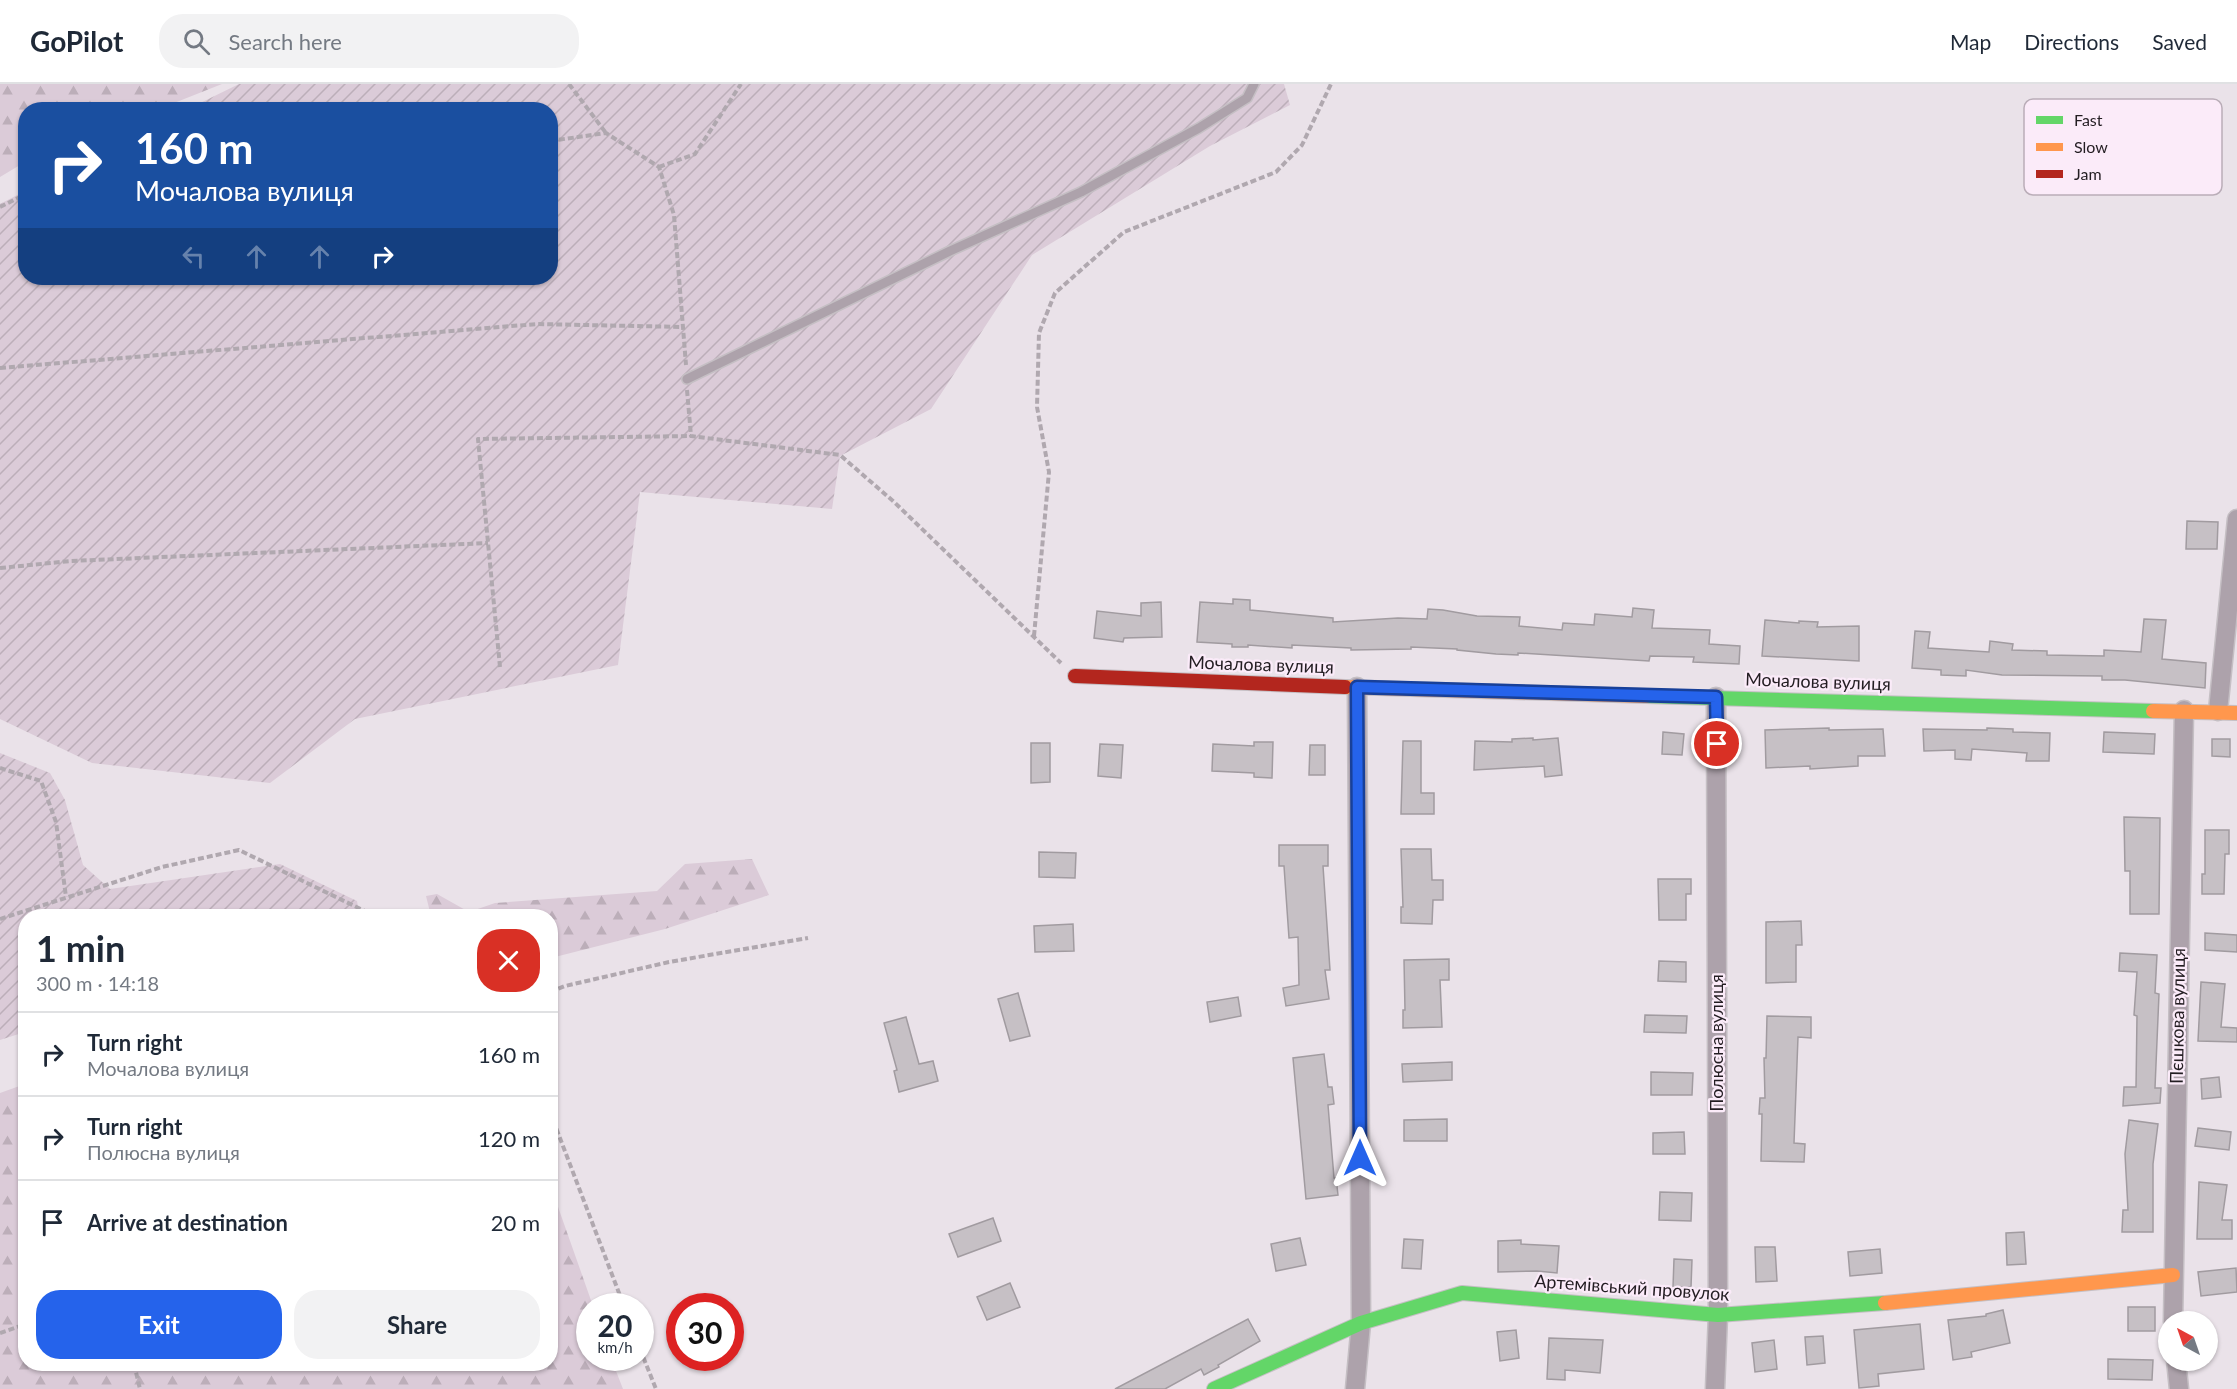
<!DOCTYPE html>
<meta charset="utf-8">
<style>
:root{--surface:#fff;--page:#f2f2f3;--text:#1f2937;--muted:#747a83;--line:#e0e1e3;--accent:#2563eb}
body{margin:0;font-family:Lato,sans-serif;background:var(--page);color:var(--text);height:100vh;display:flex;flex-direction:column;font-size:22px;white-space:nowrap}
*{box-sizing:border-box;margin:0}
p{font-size:20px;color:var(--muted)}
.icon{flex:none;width:33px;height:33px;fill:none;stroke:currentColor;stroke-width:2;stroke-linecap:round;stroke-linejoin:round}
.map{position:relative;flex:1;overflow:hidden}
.panel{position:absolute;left:18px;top:825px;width:540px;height:462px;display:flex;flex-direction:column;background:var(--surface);border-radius:24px;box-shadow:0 2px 4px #0004}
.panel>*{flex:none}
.top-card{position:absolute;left:18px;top:18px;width:540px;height:183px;border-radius:24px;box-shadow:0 2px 4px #0004;background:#1a4fa0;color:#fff;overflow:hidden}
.needle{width:39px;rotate:320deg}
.tools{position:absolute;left:2158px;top:1227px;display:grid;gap:12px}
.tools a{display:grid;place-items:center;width:60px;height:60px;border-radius:50%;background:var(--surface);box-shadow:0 2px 4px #0004;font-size:30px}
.speed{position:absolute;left:576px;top:1209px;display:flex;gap:12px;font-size:30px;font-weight:700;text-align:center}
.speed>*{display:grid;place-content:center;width:78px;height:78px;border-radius:50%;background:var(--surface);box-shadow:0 2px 4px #0004;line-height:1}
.speed small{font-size:15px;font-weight:400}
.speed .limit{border:9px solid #d22;background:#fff;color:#111}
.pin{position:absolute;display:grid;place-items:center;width:51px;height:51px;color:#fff;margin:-26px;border:3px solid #fff;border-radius:50%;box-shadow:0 2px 6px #0007}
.me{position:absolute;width:66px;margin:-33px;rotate:0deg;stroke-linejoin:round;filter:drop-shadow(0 0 4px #0008)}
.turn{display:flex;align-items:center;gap:21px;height:126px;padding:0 18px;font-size:27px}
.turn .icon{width:78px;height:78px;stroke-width:2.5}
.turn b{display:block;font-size:42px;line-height:51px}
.lanes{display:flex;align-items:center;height:57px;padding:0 18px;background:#0003;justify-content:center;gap:30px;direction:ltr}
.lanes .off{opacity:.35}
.round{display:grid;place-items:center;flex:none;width:63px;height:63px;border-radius:24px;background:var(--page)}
.overview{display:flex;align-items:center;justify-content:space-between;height:102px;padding:0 18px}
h1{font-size:36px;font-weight:700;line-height:45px}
.cta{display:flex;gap:12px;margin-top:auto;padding:12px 18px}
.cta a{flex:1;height:69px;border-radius:24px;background:var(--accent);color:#fff;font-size:24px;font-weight:700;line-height:69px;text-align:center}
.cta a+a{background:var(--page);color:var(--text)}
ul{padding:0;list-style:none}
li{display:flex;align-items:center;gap:18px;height:84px;padding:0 18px;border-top:2px solid var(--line)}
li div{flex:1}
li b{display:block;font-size:22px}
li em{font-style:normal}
header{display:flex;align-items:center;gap:36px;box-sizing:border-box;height:84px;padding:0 30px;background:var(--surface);border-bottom:2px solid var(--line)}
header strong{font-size:28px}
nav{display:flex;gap:33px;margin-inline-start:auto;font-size:21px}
.search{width:420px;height:54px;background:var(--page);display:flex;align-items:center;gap:15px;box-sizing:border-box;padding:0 21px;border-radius:24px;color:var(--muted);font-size:22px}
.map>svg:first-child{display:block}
</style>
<header>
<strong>GoPilot</strong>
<div class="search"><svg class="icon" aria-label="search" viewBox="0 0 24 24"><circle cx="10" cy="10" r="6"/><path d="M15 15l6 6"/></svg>Search here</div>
<nav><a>Map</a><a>Directions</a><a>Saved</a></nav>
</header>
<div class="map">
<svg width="2237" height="1305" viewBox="0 0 2237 1305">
<defs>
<pattern id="forest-firs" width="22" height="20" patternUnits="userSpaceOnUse" patternTransform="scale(1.5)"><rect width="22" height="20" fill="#dbcbd8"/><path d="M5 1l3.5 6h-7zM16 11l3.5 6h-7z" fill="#bcaeb9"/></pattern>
<pattern id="garden-furrows" width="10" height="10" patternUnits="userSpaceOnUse" patternTransform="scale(1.5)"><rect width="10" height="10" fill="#dbcbd8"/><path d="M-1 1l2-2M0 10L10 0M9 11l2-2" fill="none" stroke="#bcaeb9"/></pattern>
</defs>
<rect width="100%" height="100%" fill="#eae2e9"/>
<g fill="url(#forest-firs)">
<path d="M0,0h222l-63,25 -133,1 -1,52 -25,15z"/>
<path d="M752,775l17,36 -104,34 -114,29 -1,-42h-119l-5,-20 11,-2 32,18 26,-9 162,-12 28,-27z"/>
<path d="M25,1000l1,280h524l1,-177 42,119h-3v52h21l12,31h-623v-296z"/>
</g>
<g fill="url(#garden-furrows)">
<path d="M239,0h1045l6,21 -80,41 -178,109 -101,154 -91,47 -8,53 -192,-17 -22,173 -263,54 -85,64 -178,-20 -92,-44v-515l25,-13 1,87h524v-168l-362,-1z"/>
<path d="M0,669l50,20 15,27 18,65 27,24 170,-25 77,37 3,15h-334l-1,116 -25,8z"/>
</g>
<g fill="#c6c0c5" stroke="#a19ba0" stroke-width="1.5">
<path d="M2187,437l31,1 -1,27h-31z"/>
<path d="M1233,515l17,1v10l83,8v4l65,-4 29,1 1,-10 15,1 34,6 43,1 -1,9 43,4 1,-7 31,2 1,-11 37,3 1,-9 21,2 -2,18 58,2 -1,14 31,2 -1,18 -46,-2 1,-5 -44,-1 -1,5 -131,-8v2l-22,-1 -39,-4v-1l-46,-2v2l-60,1v-2l-59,-3v3l-44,-3v2h-16v-3l-35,-2 3,-40 33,2z"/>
<path d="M1161,518l1,35 -38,1 -1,4 -29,-4 3,-27 44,5v-13z"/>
<path d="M2144,535l22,1 -4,39 44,4 -1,25 -80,-8h-23v-4l-100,-1 -36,-5v6l-25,-1v-5l-29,-2 3,-37 15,1 -2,16 61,4 1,-11 23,3 -1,6 35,1v4l57,1v-6l37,2z"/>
<path d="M1765,536l34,3v-2l19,1 -1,5 42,-1v35l-97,-5z"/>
<path d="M1829,644v2l54,-1 2,27h-27v10l-48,3v-3l-44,2 -1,-38z"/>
<path d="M1987,644l26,1v3l37,1 -1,28h-23l1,-8 -55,-4 -1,11 -16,-1v-9l-31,1 -1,-22 64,1z"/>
<path d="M1663,648l21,2 -2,21 -20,-1z"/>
<path d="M2104,648l51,2 -1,20 -51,-2z"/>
<path d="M1533,654v2l25,-2 4,37 -17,2 -1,-11 -70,4 1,-29 37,1v-3z"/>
<path d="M2212,655h18v18l-18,-1z"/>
<path d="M1403,657h18v52h13v21h-33z"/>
<path d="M1254,658h19l-1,36 -18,-1v-4l-42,-2 1,-27 41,2z"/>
<path d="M1031,659h19v39l-19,1z"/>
<path d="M1100,660l23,1 -2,33 -23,-2z"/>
<path d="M1310,661h15v30h-16z"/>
<path d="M2124,733l36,1 -1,96h-29v-43h-5z"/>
<path d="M2205,746h24v24h-4l-1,40h-22v-20h3z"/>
<path d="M1279,761h49v21h-5l7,104h-5l4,29 -43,7 -3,-18 16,-3 -1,-48 -9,1 -5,-72h-5z"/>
<path d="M1401,765h30l1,31h11v20h-10l-1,24 -31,-1v-16h2z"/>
<path d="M1039,768l37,1 -1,25 -36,-1z"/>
<path d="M1658,795h33v15h-5v26h-27z"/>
<path d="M1801,837l1,24h-6v37l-30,1v-61z"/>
<path d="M1073,840l1,27 -39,1 -1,-26z"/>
<path d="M2205,849l32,2v17l-32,-2z"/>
<path d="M2120,869l37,2 -2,38 4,1 -4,94h6l-1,15 -37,3 1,-19h12l1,-71 -3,-1 3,-43 -18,-1z"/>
<path d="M1449,875v21h-9l2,47 -39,1v-18h2l-1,-50z"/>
<path d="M1659,877l27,1v20l-28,-1z"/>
<path d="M2201,898l24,2 -4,43 16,1v14l-39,-1z"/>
<path d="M1018,909l12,43 -20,5 -12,-42z"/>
<path d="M1238,913l3,19 -31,6 -3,-20z"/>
<path d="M1645,931l42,1 -1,17 -42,-1z"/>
<path d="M1767,932l44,1v21l-13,-1 -4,106 11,1 -1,18 -43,-1 1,-47h-3l1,-16h5l-1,-40h2z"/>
<path d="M906,933l13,47 14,-3 5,20 -39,11 -5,-21 3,-1 -13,-47z"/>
<path d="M1324,970l4,33h4l2,17 -6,1 6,73h2l2,17 -32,4 -13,-141z"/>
<path d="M1452,978v18l-49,2 -1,-18z"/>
<path d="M1651,988l42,1 -1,22h-41z"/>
<path d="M2219,993l2,20 -19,2 -1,-20z"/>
<path d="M1447,1035v22h-43v-21z"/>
<path d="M2129,1036l29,4 -5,40v68h-31l1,-22h5l-3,-56z"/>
<path d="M2198,1044l33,4 -2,18 -34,-4z"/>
<path d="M1684,1048l1,22h-32v-21z"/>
<path d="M2199,1098l28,3 -5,35h10v19h-35z"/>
<path d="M1660,1108l32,1 -1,28 -32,-1z"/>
<path d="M993,1134l8,23 -43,16 -9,-23z"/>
<path d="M2024,1148l2,32 -19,1 -1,-32z"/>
<path d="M1300,1154l6,27 -30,6 -5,-27z"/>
<path d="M1404,1155l19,1 -2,29 -19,-1z"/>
<path d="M1521,1156v4l38,2 -2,27 -20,-2 -39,1v-31z"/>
<path d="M1755,1163h20l2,34 -21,1z"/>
<path d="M1880,1165l2,24 -32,3 -2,-24z"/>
<path d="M1674,1175l18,1 -1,27h-18z"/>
<path d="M2236,1184l1,24 -36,4 -3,-24z"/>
<path d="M1010,1199l10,24 -33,13 -10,-23z"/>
<rect x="2128" y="1223" width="27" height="24"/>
<path d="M2003,1226l7,33 -39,9 1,5 -19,3 -5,-40 38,-4v-2z"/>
<path d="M1248,1235l12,22 -42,24 1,2 -15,8 -3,-6 -36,20h-50z"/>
<path d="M1920,1240l4,45 -46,5 1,12 -20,2 -5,-58z"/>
<path d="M1516,1246l3,28 -19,3 -3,-29z"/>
<path d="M1823,1252l2,27 -18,2 -2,-28z"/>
<path d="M1549,1254l54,2 -3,33 -35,-3v10l-18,-1z"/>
<path d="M1774,1256l3,29 -22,3 -3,-29z"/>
<path d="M2108,1275l45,1 -1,20 -44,-1z"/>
</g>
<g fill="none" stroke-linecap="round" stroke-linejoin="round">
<defs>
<path id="lane" d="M687,295l263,-128 131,-59 118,-64 48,-30 7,-14"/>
<g id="street">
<path d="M2218,627l19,-192"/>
<path d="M2173,1238l11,-612"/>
<path d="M2176,1276l3,29"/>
<path d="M1355,1305l6,-66 -4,-636"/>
<path d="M1715,1305l3,-74 -2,-618"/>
</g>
<g id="fast">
<path d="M1646,612l507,15"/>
<path d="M1214,1305l147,-66 101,-30 256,22 167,-12"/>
</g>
<g id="slow">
<path d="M1345,603l301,9"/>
<path d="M2153,627l84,2"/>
<path d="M1885,1219l288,-28"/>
</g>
<path id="jam" d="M1075,592l270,11"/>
</defs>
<use href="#lane" stroke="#c5bfc4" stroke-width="12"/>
<use href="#street" stroke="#c5bfc4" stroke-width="21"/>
<use href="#fast" stroke="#c5bfc4" stroke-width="16"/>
<use href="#slow" stroke="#c5bfc4" stroke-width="16"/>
<use href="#jam" stroke="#c5bfc4" stroke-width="16"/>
<g stroke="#b0a8af" stroke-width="4" stroke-dasharray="6 3" stroke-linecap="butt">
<path d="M569,0l37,49"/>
<path d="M550,57l56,-8 53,34 15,48 12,150"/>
<path d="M659,83l36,-13 46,-70"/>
<path d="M0,123l26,-13"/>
<path d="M0,284l537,-44 146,3"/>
<path d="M687,306l4,46 149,19 53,46 168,162"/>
<path d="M0,484l71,-7 417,-18"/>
<path d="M1034,552l15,-164 -12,-65 2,-74 16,-40 69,-61 152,-60 26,-27 29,-61"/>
<path d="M500,583l-22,-228 213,-3"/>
<path d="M0,684l41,13 15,41 10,75"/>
<path d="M0,835l162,-52 77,-17 136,66"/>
<path d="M550,908l15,-6 104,-24 139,-24"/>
<path d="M550,1028l74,194"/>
<path d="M0,1249l26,-9"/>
<path d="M640,1265l16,40"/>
<path d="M134,1280l6,25"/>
</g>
<use href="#lane" stroke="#ada2ab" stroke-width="9"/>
<use href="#street" stroke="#ada2ab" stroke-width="18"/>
<use href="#fast" stroke="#63d668" stroke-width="14"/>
<use href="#slow" stroke="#ff974d" stroke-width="14"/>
<use href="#jam" stroke="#b3261e" stroke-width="14"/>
</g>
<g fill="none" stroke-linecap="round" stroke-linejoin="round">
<defs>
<path id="route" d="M1360,1074l-3,-471 359,10 1,47"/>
</defs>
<use href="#route" stroke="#184099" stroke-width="15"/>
<use href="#route" stroke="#2563eb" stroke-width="10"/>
</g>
<g text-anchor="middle" stroke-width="4.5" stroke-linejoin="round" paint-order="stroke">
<g font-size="18" fill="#231d22" stroke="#fbebf9">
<text transform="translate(1261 581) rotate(2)" y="6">Мочалова вулиця</text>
<text transform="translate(1818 598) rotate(2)" y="6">Мочалова вулиця</text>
<text transform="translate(2178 932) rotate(-89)" y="6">Пєшкова вулиця</text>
<text transform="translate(1717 959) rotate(-90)" y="6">Полюсна вулиця</text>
<text transform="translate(1632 1204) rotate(4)" y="6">Артемівський провулок</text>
</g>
</g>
<rect x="2024" y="15" width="198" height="96" rx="9" fill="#fbebf9" stroke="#baadb8" stroke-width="1.5"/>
<rect x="2036" y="32" width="27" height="8" fill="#63d668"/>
<rect x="2036" y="59" width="27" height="8" fill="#ff974d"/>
<rect x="2036" y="86" width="27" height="8" fill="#b3261e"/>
<g font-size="16" fill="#231d22">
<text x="2074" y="42">Fast</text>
<text x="2074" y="69">Slow</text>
<text x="2074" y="96">Jam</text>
</g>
</svg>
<div class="tools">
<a><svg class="needle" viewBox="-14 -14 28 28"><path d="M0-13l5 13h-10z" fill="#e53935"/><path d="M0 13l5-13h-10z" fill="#747a83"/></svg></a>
</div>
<div class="speed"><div>20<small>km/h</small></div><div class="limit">30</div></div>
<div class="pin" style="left:1717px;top:660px;background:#d93025"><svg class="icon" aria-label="arrive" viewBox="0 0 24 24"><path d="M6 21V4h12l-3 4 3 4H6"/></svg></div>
<svg class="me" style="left:1360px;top:1074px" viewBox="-20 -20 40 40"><path d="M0-17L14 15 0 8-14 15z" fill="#2563eb" stroke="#fff" stroke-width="4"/></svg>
<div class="top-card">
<div class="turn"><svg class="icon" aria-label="right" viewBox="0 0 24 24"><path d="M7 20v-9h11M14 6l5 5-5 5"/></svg><div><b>160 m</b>Мочалова вулиця</div></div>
<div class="lanes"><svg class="icon off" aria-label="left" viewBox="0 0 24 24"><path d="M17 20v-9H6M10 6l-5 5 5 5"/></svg><svg class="icon off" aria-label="ahead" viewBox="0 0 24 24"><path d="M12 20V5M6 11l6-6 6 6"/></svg><svg class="icon off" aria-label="ahead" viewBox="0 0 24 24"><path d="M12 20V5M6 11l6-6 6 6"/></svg><svg class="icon" aria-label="right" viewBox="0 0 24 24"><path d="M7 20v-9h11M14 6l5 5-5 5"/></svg></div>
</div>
<section class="panel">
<div class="overview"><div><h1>1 min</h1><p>300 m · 14:18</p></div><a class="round" style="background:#d93025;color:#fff"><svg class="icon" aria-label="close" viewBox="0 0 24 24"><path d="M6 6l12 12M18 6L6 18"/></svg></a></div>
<ul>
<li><svg class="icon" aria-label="right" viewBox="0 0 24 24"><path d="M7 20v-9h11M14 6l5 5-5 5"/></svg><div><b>Turn right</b><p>Мочалова вулиця</p></div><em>160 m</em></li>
<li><svg class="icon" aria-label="right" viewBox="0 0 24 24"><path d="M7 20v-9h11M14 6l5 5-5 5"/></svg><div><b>Turn right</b><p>Полюсна вулиця</p></div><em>120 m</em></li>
<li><svg class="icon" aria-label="arrive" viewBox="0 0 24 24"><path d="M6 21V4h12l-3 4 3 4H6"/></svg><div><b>Arrive at destination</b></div><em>20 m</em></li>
</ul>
<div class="cta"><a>Exit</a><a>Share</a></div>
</section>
</div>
